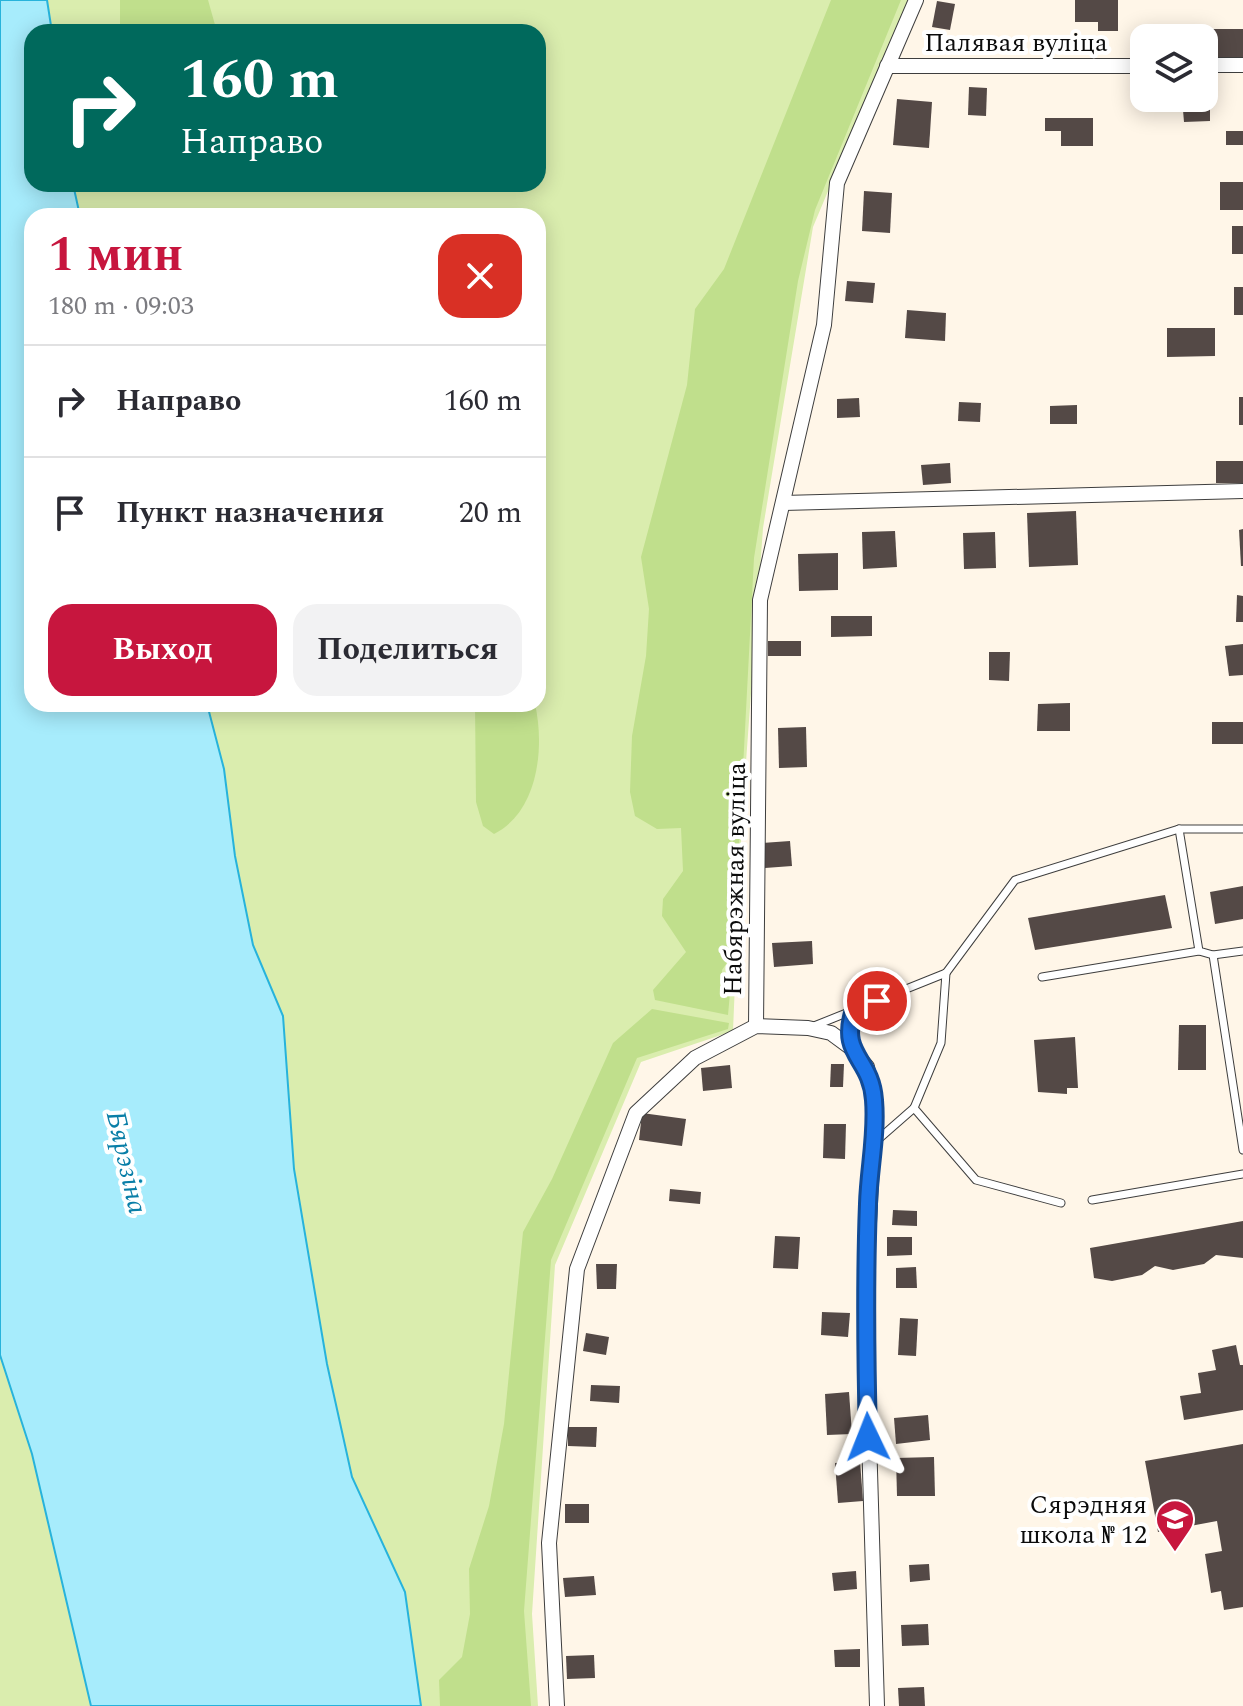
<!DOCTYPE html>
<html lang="ru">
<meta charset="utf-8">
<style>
:root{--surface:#fff;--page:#f2f2f3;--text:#2b2b33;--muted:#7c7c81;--line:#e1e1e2;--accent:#c7163e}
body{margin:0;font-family:Spectral,serif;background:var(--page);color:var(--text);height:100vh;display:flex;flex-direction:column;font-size:30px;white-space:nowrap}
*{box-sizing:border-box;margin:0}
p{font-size:26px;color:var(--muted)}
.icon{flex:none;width:44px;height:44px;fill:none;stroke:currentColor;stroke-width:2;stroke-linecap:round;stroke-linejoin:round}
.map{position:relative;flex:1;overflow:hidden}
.side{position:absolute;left:24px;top:208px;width:522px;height:504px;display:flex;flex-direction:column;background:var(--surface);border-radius:24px;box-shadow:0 4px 20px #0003}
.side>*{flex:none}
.top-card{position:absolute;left:24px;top:24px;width:522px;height:168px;border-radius:24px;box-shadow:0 4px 20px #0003;background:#00695c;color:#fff;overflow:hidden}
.fabs{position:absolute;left:1130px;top:24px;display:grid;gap:16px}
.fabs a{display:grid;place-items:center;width:88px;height:88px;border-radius:16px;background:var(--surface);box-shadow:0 4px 20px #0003;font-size:40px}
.pin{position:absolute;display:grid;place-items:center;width:68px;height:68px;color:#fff;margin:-34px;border:4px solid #fff;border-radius:50%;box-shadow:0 2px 8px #0007}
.me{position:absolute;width:88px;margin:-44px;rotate:358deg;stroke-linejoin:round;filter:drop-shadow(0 0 6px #0008)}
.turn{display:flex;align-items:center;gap:28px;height:168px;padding:0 24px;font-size:36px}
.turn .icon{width:104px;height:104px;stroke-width:2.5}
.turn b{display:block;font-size:56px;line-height:68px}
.round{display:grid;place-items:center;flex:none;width:84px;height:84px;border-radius:24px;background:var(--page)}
.overview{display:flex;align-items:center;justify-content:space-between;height:136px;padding:0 24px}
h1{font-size:48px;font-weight:700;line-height:60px;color:var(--accent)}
.primary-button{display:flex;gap:16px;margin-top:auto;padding:16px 24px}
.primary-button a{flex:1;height:92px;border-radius:24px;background:var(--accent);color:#fff;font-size:32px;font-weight:700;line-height:92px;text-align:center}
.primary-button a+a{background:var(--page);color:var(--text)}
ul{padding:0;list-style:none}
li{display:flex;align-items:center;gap:24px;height:112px;padding:0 24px;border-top:2px solid var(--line)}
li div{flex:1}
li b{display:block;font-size:30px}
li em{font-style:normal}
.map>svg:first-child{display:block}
</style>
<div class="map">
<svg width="1243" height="1706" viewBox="0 0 1243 1706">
<rect width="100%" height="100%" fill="#fff6e8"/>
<g fill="#daedae">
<path d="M47,0h861l-95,227 -50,301 -21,289 -9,214 -92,31 -86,203 -23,349 6,92h-117l-16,-113 -53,-116 -25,-113 -33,-195 -11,-153 -30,-71 -18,-89 -11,-87 -17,-65h331v-488h-458l-7,-32h465v-152h-486z"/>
<path d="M0,1355l32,99 59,252h-91z"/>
</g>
<g fill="#c0df8c">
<path d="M120,0h88l9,32h-97z"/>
<path d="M831,0h70l-86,210 -17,71 -44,277 -20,382 -3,17 -9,13 1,13 7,10 -2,22 -73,-15 -2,-10 33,-38 -24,-36 1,-17 20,-28 -2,-43 -24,1 -22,-13 -5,-24 2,-56 14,-80 3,-47 -8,-52 46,-172 8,-76 29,-40z"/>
<path d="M475,704h60c10,44 3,108 -41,130l-11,-8 -7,-24z"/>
<path d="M652,1009l77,14 -1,6 -91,29 -86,202 -27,351 7,95h-91l-1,-26 23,-23 8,-43 -1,-45 20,-63 15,-82 19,-192 29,-53 61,-136z"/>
</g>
<path fill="#a7ecfc" stroke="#27b3db" stroke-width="2" d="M0,0h47l5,32h-20v152h41l7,32h-48v488h175l17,65 11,87 18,89 30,71 11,153 33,195 25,113 53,115 16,114h-330l-59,-252 -32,-99z"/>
<g fill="#544946">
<path d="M1075,0h43v31h-20v-9h-23z"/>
<path d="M937,1l18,3 -5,26 -18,-3z"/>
<rect x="1212" y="29" width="31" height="28"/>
<path d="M969,87l18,1 -1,28 -18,-1z"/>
<path d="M897,99l35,3 -3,46 -36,-3z"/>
<path d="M1210,109v12l-26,1 -1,-12z"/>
<path d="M1045,118h48v28h-32v-15h-16z"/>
<rect x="1226" y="131" width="17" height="14"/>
<rect x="1220" y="182" width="23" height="28"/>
<path d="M864,191l28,2 -2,40 -28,-2z"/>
<rect x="1232" y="226" width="11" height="28"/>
<path d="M847,281l28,2 -2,20 -28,-2z"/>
<rect x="1234" y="287" width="9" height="28"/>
<path d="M907,310l39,3 -1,28 -40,-3z"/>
<path d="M1167,328h48v28l-48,1z"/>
<rect x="1239" y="397" width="4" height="28"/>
<path d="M859,398l1,19 -23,1v-19z"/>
<path d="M959,402l22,1 -1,19 -22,-1z"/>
<path d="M1077,405v19h-27v-18z"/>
<rect x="1216" y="461" width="27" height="22"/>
<path d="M950,463l1,20 -28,2 -2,-20z"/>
<path d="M1076,511l2,54 -49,2 -2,-54z"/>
<path d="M1243,529v37h-2l-2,-36z"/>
<path d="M895,531l2,36 -34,2 -1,-37z"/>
<path d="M995,532l1,36 -32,1 -1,-36z"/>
<path d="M838,553v37l-39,1 -1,-37z"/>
<path d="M1237,595l6,1v26h-7z"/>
<path d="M831,616h41v20l-41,1z"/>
<rect x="768" y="641" width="33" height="15"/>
<path d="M1243,644v31l-14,1 -4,-30z"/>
<path d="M989,652h21l-1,29 -20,-1z"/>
<path d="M1070,703v28h-33l1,-27z"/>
<rect x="1212" y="722" width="31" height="22"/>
<path d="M806,727l1,40 -28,1 -1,-40z"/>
<path d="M790,841l2,25 -27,2 -3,-25z"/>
<path d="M1243,886v33l-28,5 -5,-32z"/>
<path d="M1165,895l7,33 -137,22 -7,-32z"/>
<path d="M812,941l1,23 -39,3 -2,-24z"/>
<path d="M1179,1025h27v45h-28z"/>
<path d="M1075,1037l3,51h-11v6l-29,-2 -4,-52z"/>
<path d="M831,1064h13l-1,23h-13z"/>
<path d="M730,1065l2,23 -29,3 -2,-23z"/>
<path d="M642,1113l44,6 -4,27 -43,-6z"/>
<path d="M824,1124h22l-1,35 -22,-1z"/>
<path d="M670,1189l31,3 -1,12 -31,-3z"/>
<path d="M893,1210l24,1v15l-25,-1z"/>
<path d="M1243,1221v37l-27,-3 -12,9 -31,6 -18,-4 -13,9 -30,6 -18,-3 -4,-30z"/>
<path d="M775,1236l25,1 -2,32 -25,-1z"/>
<path d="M887,1237h25v18l-25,1z"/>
<path d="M596,1264h21l-1,25h-19z"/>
<path d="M916,1267l1,21h-21v-20z"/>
<path d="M822,1312l28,1 -2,24 -27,-2z"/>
<path d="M900,1318l18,1 -2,37 -18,-1z"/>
<path d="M586,1333l23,4 -3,18 -23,-4z"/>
<path d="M1236,1345l4,20h3v45l-59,10 -4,-24 21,-3 -3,-20 18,-3 -4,-20z"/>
<path d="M591,1385l29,1 -1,17 -29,-2z"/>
<path d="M849,1392l3,42 -25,1 -2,-41z"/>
<path d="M928,1415l2,25 -34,4 -2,-26z"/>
<path d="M568,1427h29l-1,20 -28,-1z"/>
<path d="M1243,1444v163l-19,3 -3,-19 -10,2 -6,-39 17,-3 -5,-30 -59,11 -13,-71z"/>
<path d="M934,1457l1,39h-38l-1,-38z"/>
<path d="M860,1461l3,40 -25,2 -3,-40z"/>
<rect x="565" y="1504" width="24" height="19"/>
<path d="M929,1564l1,16 -20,2 -1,-17z"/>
<path d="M856,1571l1,18 -23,2 -2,-18z"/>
<path d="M594,1576l2,19 -31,2 -2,-19z"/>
<path d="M928,1624l1,21 -27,1 -1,-21z"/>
<path d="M860,1649v18h-25l-1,-17z"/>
<path d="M594,1655l1,23 -28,1 -1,-23z"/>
<path d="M924,1687l1,19h-26l-1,-18z"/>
</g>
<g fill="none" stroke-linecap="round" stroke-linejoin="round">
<defs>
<g id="lane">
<path d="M1179,829l20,122 14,4 30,195"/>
<path d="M1213,955l30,-4"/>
<path d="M946,973l-5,70 -27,65 62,72 85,23"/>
<path d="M1042,977l157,-26"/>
<path d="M814,1026l132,-53 69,-93 164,-51h64"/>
<path d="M850,1045l-2,-16 6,-19"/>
<path d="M874,1143l40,-35"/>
<path d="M1092,1200l151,-26"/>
</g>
<g id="street">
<path d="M1204,65h39"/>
<path d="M887,66h257"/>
<path d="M783,503l460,-12"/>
<path d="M756,1026l4,-426 64,-275 13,-142 79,-183"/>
<path d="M557,1706l-8,-163 28,-274 59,-156 59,-55 61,-32 52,2 23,5 19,14 17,20 8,36 -10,200 12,403"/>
</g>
</defs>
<use href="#lane" stroke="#3e3e3e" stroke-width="9"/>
<use href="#street" stroke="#3e3e3e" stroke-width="16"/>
<use href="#lane" stroke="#fff" stroke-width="7"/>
<use href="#street" stroke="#fff" stroke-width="14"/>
</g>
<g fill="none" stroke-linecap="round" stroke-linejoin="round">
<defs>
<path id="route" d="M868,1437c-2,-78 -3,-155 0,-233 1,-35 9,-69 6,-104 -3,-43 -35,-44 -20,-90l23,-9"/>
</defs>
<use href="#route" stroke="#114b97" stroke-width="20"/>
<use href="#route" stroke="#1a73e8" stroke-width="14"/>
</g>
<defs>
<symbol id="school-pin" viewBox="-11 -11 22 30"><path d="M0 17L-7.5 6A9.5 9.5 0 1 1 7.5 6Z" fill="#c7163e" stroke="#fff"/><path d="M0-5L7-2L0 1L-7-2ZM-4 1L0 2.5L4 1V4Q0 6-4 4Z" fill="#fff"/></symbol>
</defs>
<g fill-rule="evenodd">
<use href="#school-pin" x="1153" y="1497" width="44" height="60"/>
</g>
<g text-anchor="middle" stroke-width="8" stroke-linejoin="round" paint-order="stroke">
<g font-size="26" fill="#0b0b0b" stroke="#fff">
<text x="1016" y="51">Палявая вуліца</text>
<text transform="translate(734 879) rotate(-89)" y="9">Набярэжная вуліца</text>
</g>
<g font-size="26" fill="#0b0b0b" stroke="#fff" text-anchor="end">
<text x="1147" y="1513">Сярэдняя<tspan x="1147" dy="30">школа № 12</tspan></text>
</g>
<g font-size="28" font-style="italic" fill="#097ea7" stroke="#fff">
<text transform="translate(128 1162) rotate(77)" y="10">Бярэзіна</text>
</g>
</g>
</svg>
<div class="fabs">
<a><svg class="icon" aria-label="layers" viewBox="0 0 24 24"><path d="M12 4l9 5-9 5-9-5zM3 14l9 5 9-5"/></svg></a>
</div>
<div class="pin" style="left:877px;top:1001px;background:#d93025"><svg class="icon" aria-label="arrive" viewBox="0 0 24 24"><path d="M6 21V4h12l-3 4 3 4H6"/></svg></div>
<svg class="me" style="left:868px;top:1437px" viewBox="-20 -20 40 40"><path d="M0-17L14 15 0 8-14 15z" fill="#1a73e8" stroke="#fff" stroke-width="4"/></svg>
<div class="top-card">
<div class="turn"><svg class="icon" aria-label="right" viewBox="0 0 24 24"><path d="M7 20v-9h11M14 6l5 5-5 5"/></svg><div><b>160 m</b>Направо</div></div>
</div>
<section class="side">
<div class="overview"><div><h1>1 мин</h1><p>180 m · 09:03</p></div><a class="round" style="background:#d93025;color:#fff"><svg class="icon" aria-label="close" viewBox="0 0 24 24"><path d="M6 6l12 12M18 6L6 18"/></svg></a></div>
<ul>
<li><svg class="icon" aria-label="right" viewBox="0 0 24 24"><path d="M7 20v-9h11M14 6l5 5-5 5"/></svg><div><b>Направо</b></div><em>160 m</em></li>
<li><svg class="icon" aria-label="arrive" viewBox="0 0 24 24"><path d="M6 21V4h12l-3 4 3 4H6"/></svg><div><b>Пункт назначения</b></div><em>20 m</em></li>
</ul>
<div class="primary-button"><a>Выход</a><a>Поделиться</a></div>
</section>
</div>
